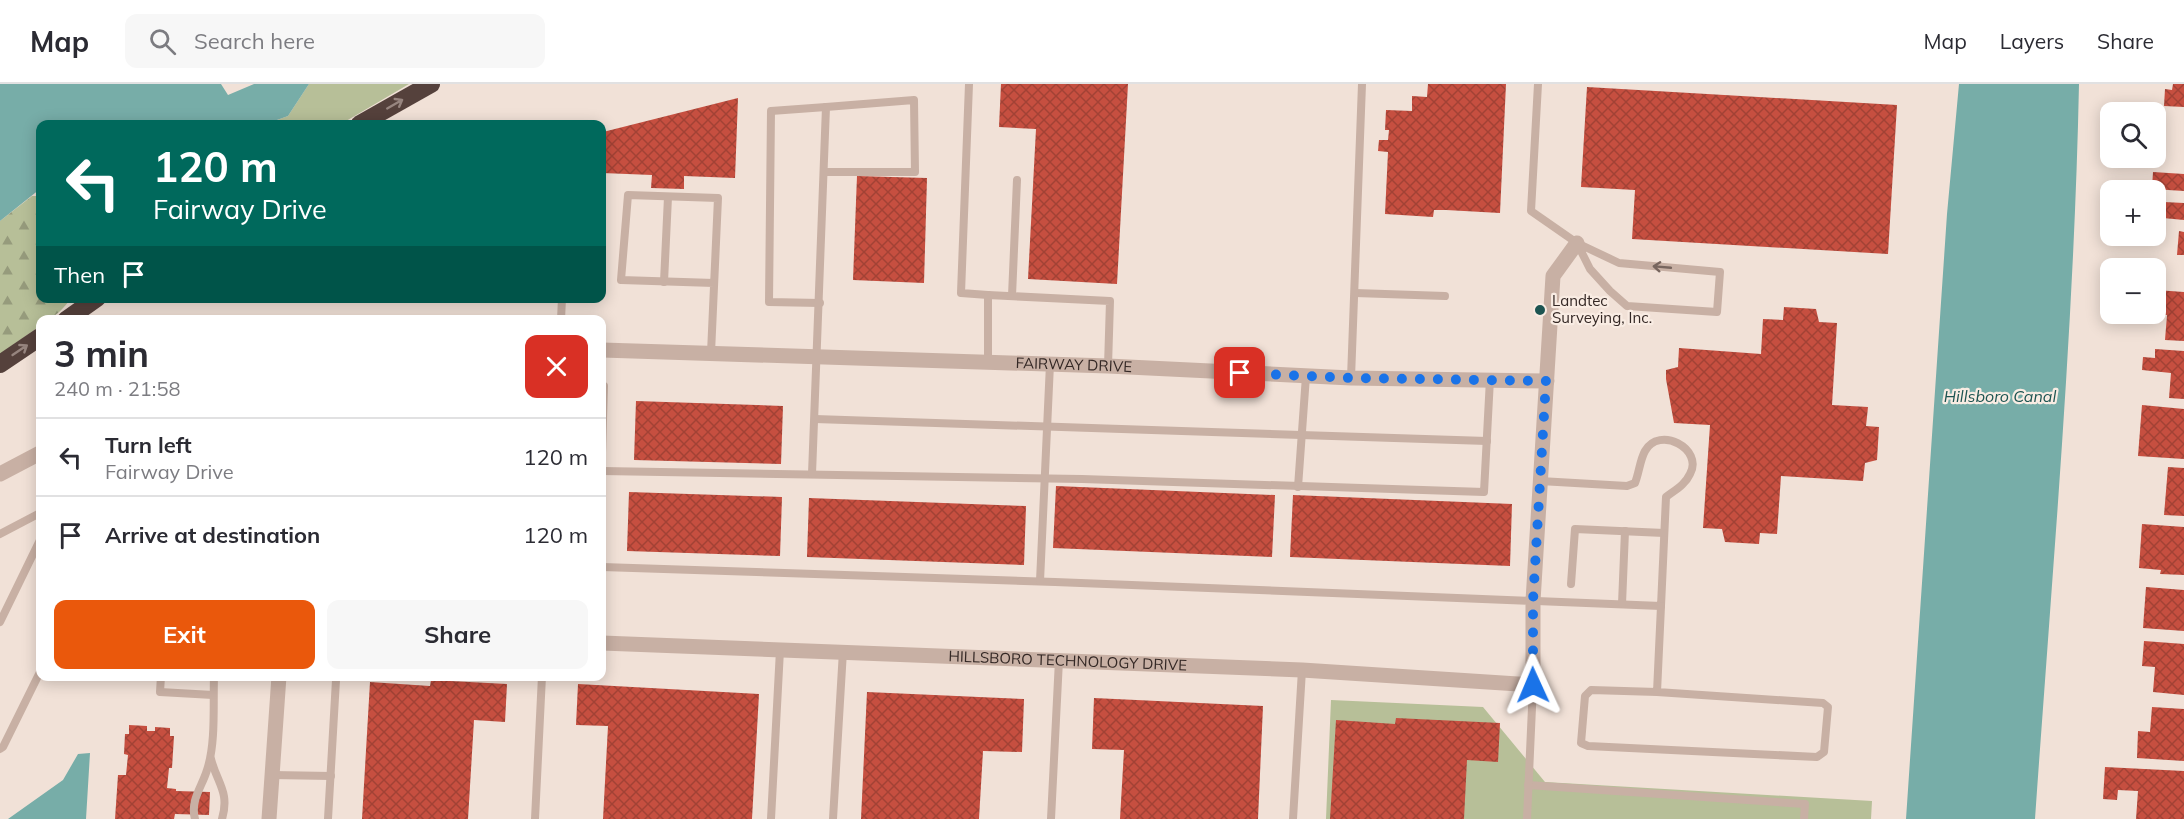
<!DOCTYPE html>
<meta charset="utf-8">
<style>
:root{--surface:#fff;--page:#f7f7f7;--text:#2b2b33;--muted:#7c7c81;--line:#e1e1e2;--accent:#ea580c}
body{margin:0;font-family:Mulish,sans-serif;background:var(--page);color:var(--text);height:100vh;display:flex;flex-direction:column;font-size:22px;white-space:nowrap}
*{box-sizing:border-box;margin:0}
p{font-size:20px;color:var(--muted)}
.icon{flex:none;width:33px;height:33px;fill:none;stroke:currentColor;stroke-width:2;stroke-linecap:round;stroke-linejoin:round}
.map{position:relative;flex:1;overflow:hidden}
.sheet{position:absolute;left:36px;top:231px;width:570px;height:366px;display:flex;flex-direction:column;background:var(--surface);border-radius:12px;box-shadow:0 3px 15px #0003}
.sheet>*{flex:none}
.top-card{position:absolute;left:36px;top:36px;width:570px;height:183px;border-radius:12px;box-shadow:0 3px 15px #0003;background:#00695c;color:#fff;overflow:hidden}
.tools{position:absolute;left:2100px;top:18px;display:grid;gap:12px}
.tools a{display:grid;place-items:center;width:66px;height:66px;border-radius:12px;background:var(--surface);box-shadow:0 3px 15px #0003;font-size:30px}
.pin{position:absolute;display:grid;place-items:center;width:51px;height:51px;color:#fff;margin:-26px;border-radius:12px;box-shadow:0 3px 9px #0006}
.me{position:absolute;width:66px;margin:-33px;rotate:359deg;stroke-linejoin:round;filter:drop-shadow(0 0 4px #0008)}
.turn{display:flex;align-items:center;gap:21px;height:126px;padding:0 18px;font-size:27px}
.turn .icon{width:78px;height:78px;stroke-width:2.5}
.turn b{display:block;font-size:42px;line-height:51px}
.then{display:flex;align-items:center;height:57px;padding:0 18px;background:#0003;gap:12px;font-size:22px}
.round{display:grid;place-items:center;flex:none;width:63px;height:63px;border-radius:12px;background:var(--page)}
.headline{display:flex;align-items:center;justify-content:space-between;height:102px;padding:0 18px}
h1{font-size:36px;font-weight:700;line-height:45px}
.cta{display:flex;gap:12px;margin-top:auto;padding:12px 18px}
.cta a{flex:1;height:69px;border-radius:12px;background:var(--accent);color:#fff;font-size:24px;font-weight:700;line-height:69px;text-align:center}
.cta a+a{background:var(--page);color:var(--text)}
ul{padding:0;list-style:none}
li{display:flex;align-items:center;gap:18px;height:78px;padding:0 18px;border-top:2px solid var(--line)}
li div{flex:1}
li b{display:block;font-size:22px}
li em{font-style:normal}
header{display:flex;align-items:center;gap:36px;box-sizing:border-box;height:84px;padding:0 30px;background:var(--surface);border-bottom:2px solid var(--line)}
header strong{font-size:28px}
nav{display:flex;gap:33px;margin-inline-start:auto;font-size:21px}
.search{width:420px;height:54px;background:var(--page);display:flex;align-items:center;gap:15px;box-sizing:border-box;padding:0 21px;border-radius:12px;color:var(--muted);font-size:22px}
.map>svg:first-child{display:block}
</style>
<header>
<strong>Map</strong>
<div class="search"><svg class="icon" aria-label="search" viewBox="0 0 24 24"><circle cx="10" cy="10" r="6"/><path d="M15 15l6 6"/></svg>Search here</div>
<nav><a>Map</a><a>Layers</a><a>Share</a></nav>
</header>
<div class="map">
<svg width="2184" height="735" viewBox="0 0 2184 735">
<defs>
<pattern id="forest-firs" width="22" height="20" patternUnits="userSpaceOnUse" patternTransform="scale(1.5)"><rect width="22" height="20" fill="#b7bf98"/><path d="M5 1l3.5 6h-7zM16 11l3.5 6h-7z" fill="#969b7c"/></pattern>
<pattern id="building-cross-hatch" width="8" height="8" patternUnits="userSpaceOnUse" patternTransform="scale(1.5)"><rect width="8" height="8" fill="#c64f40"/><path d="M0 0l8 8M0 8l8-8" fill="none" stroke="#a24235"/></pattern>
</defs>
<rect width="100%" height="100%" fill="#f1e1d7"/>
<g fill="#b7bf98">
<path d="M309,0h100l-68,40h-75l22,-8z"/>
<path d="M1331,616l152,7 62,75 327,19 -1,18h-545z"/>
</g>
<path fill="url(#forest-firs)" d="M32,112h8v102l31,1c-10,11 -15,20 -31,21v6l-40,28v-133z"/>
<g fill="#77ada8">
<path d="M0,0h221l7,11 26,-11h55l-21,32 -22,8h-226v65l-40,32z"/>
<path d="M1959,0h120c-5,245 -27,490 -44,735h-129l41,-605z"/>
<path d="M90,669l-4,66h-78l55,-39 15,-26z"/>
</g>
<g fill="url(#building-cross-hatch)">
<path d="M1001,0h127l-11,200 -89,-5 8,-150 -37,-2z"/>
<path d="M1428,0h78l-6,129 -54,-3h-12l-1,7 -48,-3 3,-62 -10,-1 1,-11h9l1,-10h-4l1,-20 26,1v-15l15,1z"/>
<path d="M2173,0h11v23l-20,-1 1,-17 7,1z"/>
<path d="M1587,3l310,18 -9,149 -256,-15 3,-49 -54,-3z"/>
<path d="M738,14l-3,80 -51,-2v13l-33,-1 1,-13 -50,-2 1,-41z"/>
<path d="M2153,88l31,2v17l-32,-2z"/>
<path d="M857,92l70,2 -3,105 -71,-3z"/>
<path d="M2164,118l20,1v17l-21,-2z"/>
<path d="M2179,147l5,1v23h-7z"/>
<path d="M2156,206l28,2v49l-19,-1 2,-25 -11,-1z"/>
<path d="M1784,223l32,2 3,13 18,1 -5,82 36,2 -2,19 13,1 -2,33 -12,3 -2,18 -82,-5 -4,58 -17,-1 -1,11 -34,-2 -3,-13 -19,-1 7,-103 -36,-2 -8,-44v-9l12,-3 1,-19 82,6 2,-35 20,1z"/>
<path d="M2155,265l29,2v48l-15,-1 2,-25 -29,-3 1,-13 12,1z"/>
<path d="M636,317l147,5 -2,58 -147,-4z"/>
<path d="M2142,321l42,4v50l-46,-3z"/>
<path d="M2168,383l16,1v48l-20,-1z"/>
<path d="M1056,402l219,9 -3,62 -219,-9z"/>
<path d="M629,408l153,5 -2,59 -153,-5z"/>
<path d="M1293,411l219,9 -2,62 -220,-9z"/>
<path d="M809,414l217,8 -2,59 -217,-8z"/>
<path d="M2142,440l42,3v48l-24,-1 1,-4 -22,-2z"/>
<path d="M2146,503l38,3v41l-41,-3z"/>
<path d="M2144,557l40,3v51l-31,-3 2,-25 -13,-1z"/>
<path d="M431,596l76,4 -2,38 -31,-2 -6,99h-106l8,-137 60,4z"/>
<path d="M578,600l181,10 -7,125h-149l5,-93 -32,-1z"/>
<path d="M867,608l157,7 -2,53 -39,-1 -4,68h-118z"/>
<path d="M1094,614l169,8 -5,113h-138l4,-69 -32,-1z"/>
<path d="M2152,623l32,2v52l-47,-3 1,-27 12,1z"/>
<path d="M1396,634l104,5 -2,39 -31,-2 -3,59h-134l6,-99 59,4z"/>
<path d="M129,641l18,1v5h8v-4l15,1v8h4l-2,32h-3l-2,20 9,1v2l34,1 -1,23 -34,-1 -1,5h-59l3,-44h8l2,-20 -4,-1 1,-20h4z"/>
<path d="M2105,683l79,4v48h-48l2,-28 -20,-1 -1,10 -14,-1z"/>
</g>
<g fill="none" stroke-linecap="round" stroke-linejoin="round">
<g stroke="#c8b0a4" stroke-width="8">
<path d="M969,0l-8,209 27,2"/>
<path d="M1538,0l-7,127 46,32 13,26 20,22 17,15 90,6 3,-40 -101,-9 -42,-20"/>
<path d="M664,198l4,-85"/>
<path d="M1355,209l90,3"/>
<path d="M1012,212l5,-116"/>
<path d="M820,219l-51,-1 2,-191 55,-4"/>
<path d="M561,236l1,-22"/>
<path d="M711,269l7,-155 -90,-3 -7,85 93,3"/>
<path d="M988,278v-67l122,6 -2,65"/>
<path d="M1351,294l11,-294"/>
<path d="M602,302h2l-2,67"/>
<path d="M815,335l672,22"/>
<path d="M602,387l480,8 402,13 6,-113"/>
<path d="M812,390l14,-367 88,-7 1,72h-91"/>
<path d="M1298,403l8,-111"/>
<path d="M0,450l40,-21"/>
<path d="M602,483l453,15 606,24 5,-109c9,-7 19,-12 24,-23 14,-25 -31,-49 -45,-23 -5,9 -6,22 -10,32l-8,3 -87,-5"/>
<path d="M1040,497l10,-217"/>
<path d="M1571,500l4,-55 89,4"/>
<path d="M1622,520l3,-73"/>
<path d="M0,538l40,-82"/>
<path d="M161,592l-1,16 53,3"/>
<path d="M1657,608l166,11 5,4 -4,45 -7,5 -229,-11 -7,-3 4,-47 6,-6 66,2 4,-86"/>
<path d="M0,665l3,-2 37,-75"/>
<path d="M211,675c6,24 19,33 11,60"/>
<path d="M272,691l59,1"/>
<path d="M1528,701l277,19 -1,15"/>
<path d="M195,735c-5,-19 7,-32 12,-49 9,-27 6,-65 7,-94"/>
<path d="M328,735l8,-139"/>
<path d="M535,735l7,-143"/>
<path d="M771,735l9,-169"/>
<path d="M833,735l10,-168"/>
<path d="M1051,735l8,-159"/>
<path d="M1293,735l9,-149"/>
<path d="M1527,735l6,-134"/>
</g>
<g stroke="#c8b0a4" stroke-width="15">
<path id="s1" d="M602,266l506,16 243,12 196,3"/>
<path d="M0,390l40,-21"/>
<path id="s2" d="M602,559l700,27 231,15v-84l20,-325 24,-33"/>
<path d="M269,735l10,-143"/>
</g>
<g stroke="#55413c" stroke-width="18">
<path d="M360,40l71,-40"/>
<path d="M66,236l31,-22"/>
<path d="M0,280l40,-27"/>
</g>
</g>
<defs><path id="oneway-shaft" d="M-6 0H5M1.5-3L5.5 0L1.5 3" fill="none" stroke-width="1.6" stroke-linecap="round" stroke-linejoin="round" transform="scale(1.5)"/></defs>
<g stroke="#97857f">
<use href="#oneway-shaft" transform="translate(395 20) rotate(-30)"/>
<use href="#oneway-shaft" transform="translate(20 266) rotate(-34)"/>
</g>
<use stroke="#77655e" href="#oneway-shaft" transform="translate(1662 183) rotate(-175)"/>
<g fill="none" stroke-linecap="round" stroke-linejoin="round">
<path stroke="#1a73e8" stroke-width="10" stroke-dasharray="0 18" d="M1240,289l111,5 195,3 -13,220v84"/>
</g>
<circle fill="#1c5451" stroke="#f9ece3" stroke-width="2" cx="1540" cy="226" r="6"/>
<g text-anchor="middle" stroke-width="4.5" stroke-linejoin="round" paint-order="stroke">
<g font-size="15" fill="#342825" stroke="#f9ece3" text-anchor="start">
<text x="1552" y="222">Landtec<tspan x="1552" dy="17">Surveying, Inc.</tspan></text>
</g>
<g font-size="15" fill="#342825" stroke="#f9ece3">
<text dy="5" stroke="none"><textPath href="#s1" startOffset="472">FAIRWAY DRIVE</textPath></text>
<text dy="5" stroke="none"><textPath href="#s2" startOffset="466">HILLSBORO TECHNOLOGY DRIVE</textPath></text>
</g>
<g font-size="16" font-style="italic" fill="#1c5451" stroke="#f9ece3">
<text x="2000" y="318">Hillsboro Canal</text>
</g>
</g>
</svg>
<div class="tools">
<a><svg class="icon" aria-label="search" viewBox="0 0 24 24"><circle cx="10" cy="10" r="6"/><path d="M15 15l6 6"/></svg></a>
<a>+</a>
<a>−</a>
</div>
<div class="pin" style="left:1240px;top:289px;background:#d93025"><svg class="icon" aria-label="arrive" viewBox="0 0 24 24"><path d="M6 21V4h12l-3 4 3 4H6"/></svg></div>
<svg class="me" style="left:1533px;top:601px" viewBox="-20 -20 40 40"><path d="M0-17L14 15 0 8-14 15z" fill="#1a73e8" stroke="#fff" stroke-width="4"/></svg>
<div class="top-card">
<div class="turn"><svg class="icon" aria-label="left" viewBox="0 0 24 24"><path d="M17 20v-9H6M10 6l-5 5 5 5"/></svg><div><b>120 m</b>Fairway Drive</div></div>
<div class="then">Then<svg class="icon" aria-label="arrive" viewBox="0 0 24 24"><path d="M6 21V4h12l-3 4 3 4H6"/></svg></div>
</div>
<section class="sheet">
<div class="headline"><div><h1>3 min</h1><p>240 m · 21:58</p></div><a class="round" style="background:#d93025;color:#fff"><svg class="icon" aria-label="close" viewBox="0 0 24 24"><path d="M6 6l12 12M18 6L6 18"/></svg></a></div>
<ul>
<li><svg class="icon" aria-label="left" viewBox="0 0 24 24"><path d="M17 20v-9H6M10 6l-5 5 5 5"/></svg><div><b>Turn left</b><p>Fairway Drive</p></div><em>120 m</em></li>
<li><svg class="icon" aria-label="arrive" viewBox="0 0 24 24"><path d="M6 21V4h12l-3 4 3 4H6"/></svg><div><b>Arrive at destination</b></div><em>120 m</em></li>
</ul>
<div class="cta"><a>Exit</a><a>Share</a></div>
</section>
</div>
